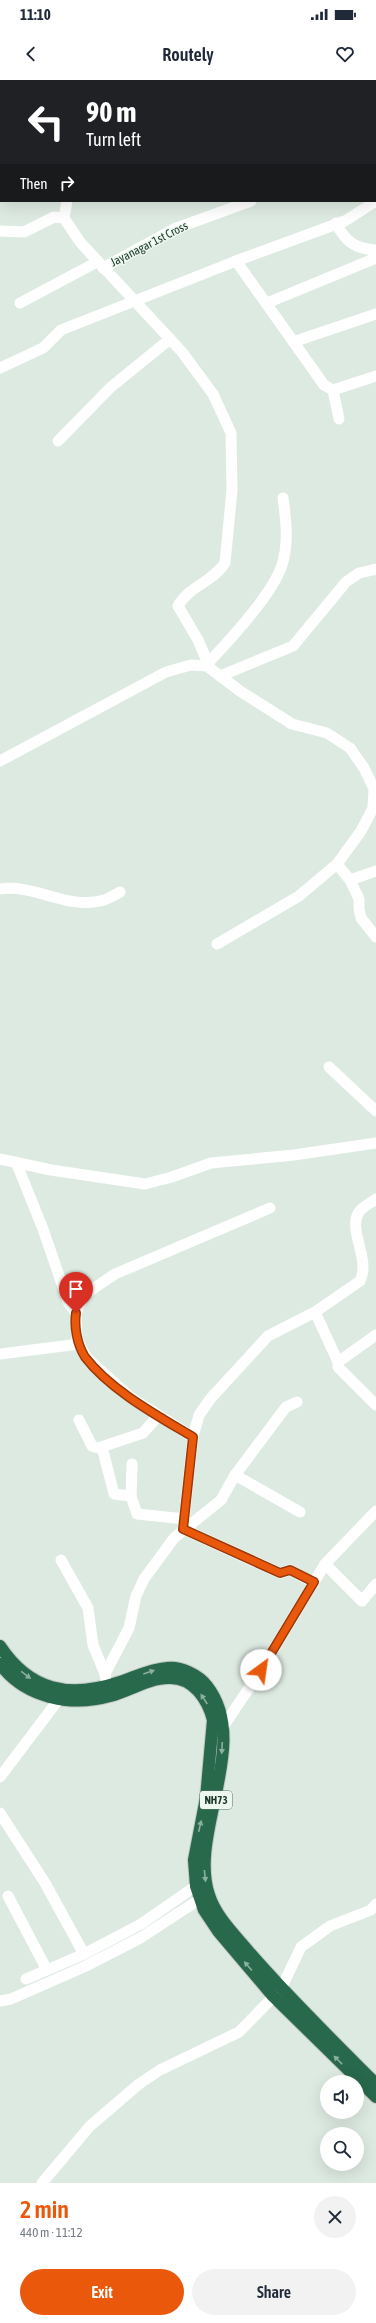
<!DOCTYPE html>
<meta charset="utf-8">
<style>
:root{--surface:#fff;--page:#f2f2f3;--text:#1f2937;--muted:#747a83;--accent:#ea580c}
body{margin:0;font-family:"Asap Condensed",sans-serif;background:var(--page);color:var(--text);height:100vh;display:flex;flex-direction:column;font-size:15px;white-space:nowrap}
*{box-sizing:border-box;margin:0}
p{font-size:13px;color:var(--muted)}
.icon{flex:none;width:22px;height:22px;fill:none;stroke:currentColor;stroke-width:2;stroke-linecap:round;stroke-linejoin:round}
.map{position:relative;height:2103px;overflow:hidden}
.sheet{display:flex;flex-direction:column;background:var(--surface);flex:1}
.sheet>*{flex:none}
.top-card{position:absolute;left:0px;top:0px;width:376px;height:122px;box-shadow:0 4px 16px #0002;background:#202124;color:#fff;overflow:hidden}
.controls{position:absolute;left:320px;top:1995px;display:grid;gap:8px}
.controls a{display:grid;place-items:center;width:44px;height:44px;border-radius:50%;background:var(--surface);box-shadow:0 4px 16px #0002;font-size:20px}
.pin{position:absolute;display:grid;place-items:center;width:34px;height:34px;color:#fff;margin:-41px -17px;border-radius:50% 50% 50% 0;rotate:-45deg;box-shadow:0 0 4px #0007}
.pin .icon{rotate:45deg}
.me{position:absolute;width:44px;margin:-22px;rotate:31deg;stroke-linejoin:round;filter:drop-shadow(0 0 3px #0008)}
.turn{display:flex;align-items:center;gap:14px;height:84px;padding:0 20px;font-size:18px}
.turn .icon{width:52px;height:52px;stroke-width:2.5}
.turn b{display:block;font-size:28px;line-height:34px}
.then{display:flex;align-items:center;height:38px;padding:0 20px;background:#0003;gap:8px;font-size:15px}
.round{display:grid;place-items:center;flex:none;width:42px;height:42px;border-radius:21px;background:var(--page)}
.head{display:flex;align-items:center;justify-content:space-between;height:68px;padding:0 20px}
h1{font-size:24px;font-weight:600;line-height:30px;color:var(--accent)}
.cta{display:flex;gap:8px;margin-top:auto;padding:8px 20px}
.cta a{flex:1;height:46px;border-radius:24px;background:var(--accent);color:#fff;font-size:16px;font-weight:600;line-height:46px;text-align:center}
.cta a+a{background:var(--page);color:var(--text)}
.status{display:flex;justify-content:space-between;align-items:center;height:28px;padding:0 20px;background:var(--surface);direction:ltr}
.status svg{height:11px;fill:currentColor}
header{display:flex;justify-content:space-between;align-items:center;height:52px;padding:0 20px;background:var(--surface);font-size:18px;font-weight:600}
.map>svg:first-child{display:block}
</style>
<div class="status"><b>11:10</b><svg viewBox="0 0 49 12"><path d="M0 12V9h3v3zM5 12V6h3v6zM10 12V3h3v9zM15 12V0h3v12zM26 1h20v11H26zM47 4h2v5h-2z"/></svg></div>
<header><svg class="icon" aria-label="back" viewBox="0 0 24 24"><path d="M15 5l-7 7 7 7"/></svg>Routely<svg class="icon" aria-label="heart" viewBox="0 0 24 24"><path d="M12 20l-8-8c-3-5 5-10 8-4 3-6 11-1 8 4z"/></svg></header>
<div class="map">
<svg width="376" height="2103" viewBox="0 0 376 2103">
<rect width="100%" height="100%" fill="#ddeae1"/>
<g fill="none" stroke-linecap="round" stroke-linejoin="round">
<defs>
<g id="highway">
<path d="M0,1566c30,45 69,53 120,36 15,-5 31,-13 47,-14 13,-2 32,7 40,18 45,58 -19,147 2,209 7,22 25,39 40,57 40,46 84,89 127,132"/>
<path d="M0,1584c25,34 71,43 110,32 19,-5 39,-18 58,-18 25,-2 40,22 45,42l-7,78 -12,62 2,26 8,24 14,21 55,65 103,101"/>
</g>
</defs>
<use href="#highway" stroke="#c0c8c4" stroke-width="14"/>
<g stroke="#fff" stroke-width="11">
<path d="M64,0l1,1"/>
<path d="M313,1l1,-1"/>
<path d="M64,138l3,-17"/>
<path d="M336,143c9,18 19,26 40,27"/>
<path d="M0,151l24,1 30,-15 10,1 16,24 102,110 31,42 18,39 1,57 -7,73c-12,19 -36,23 -47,43l20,34 12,28"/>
<path d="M236,181l109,-40 31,-20"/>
<path d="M103,188l71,-39 77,-28"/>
<path d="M20,223l77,-41"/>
<path d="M267,223l109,-45"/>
<path d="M293,262l83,-28"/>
<path d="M0,288l43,-20 18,-18 175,-69 88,124 9,5 43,-14"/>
<path d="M333,310l6,29"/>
<path d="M58,361l53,-54 59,-48"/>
<path d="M208,583c21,-22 65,-70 74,-98 7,-22 4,-45 1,-67"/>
<path d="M220,596l73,-30 53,-64 13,-9 17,-4"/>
<path d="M0,681l166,-89 25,-7 16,1 33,25 52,33 35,9 23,15 14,20 10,21 -1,19 -12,23 -24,33 -38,32 -82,48"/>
<path d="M337,784l13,16 9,19v10l2,9 15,19"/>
<path d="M350,800l26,-9"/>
<path d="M0,809c34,-5 66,20 100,12 7,-1 14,-6 20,-9"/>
<path d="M329,987l47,44"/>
<path d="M0,1079l51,11 94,14 27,-7 39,-14 83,-8 82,-12"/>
<path d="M16,1082l27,67 25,73 8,11"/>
<path d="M315,1232l45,-31c11,-22 -13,-52 -1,-69 3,-5 12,-9 17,-13"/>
<path d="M376,1255l-38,27v5l38,38"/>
<path d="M0,1274l79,-10"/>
<path d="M79,1340l13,26 6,2 45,-15 15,-17"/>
<path d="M193,1357l-63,-40 -44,-40 -9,-18 -1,-26 8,-18 31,-21 155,-66"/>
<path d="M102,1367l12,47 17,2 6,18 48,5"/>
<path d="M235,1395l65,37"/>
<path d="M131,1416l1,-32"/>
<path d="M61,1480l27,48 5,37 12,29"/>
<path d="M325,1484l37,37 14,-17"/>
<path d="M314,1503l-24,-13 -10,3 -97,-44 10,-92 6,-22 12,-17 57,-62 47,-24 23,50"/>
<path d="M107,1607l-2,-13 24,-46 7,-32 8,-17 30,-41 47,-38 14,-25 51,-68 11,-5"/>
<path d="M223,1647l38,-57 64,-106 51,-53"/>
<path d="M0,1697l59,-78"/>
<path d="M0,1733l45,70 39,71 57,-30 55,-38"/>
<path d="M8,1816l39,74"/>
<path d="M26,1899l58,-25"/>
<path d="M0,1921l11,-2 75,-33 56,-29 58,-38"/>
<path d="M42,2103l48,-57 49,-42 21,-14 79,-38 42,-43 20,-42 29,-21 41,-16 5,-6"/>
</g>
<use href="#highway" stroke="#28684b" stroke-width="12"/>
</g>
<defs><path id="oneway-solid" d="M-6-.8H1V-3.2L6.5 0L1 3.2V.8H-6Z"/></defs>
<g fill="#8ab09e">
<use href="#oneway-solid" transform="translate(149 1592) rotate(-19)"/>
<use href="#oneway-solid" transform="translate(26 1595) rotate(37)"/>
<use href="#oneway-solid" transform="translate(204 1619) rotate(-123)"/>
<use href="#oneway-solid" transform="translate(222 1668) rotate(93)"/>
<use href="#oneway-solid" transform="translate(200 1746) rotate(-77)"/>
<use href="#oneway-solid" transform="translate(205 1796) rotate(84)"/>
<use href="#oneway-solid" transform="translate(248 1886) rotate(-131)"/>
<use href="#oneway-solid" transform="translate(338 1980) rotate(-135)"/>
</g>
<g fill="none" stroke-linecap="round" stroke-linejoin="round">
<defs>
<path id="route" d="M76,1233c-2,14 1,31 9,44 25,33 73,59 108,80l-10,92 97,44 10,-3 24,12 -53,88"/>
</defs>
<use href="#route" stroke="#983908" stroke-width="10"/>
<use href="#route" stroke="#ea580c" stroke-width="7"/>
</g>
<g text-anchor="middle" stroke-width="3" stroke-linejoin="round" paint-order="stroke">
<rect fill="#edf7f0" stroke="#5c7366" stroke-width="1" x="200" y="1711" width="32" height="18" rx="3"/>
<g font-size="11" font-weight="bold" fill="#1e3a2b">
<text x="216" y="1724">NH73</text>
</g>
<g font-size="12" fill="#1e3a2b" stroke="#edf7f0">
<text transform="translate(149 164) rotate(-27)" y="4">Jayanagar 1st Cross</text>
</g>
</g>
</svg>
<div class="controls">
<a><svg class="icon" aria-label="sound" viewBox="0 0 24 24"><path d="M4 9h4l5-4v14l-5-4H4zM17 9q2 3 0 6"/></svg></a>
<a><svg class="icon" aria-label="search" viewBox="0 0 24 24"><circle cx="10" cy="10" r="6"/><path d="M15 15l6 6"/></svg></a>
</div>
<div class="pin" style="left:76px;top:1233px;background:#d93025"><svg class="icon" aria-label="arrive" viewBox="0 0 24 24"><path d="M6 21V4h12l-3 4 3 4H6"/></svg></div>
<svg class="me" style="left:261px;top:1590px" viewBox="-20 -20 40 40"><circle r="19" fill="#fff"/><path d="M0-13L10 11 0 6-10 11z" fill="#ea580c"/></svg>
<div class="top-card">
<div class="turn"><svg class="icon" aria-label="left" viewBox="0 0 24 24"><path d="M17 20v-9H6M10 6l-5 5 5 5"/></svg><div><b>90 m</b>Turn left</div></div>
<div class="then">Then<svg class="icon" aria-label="right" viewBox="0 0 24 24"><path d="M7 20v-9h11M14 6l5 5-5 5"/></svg></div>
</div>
</div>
<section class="sheet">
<div class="head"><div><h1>2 min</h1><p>440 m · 11:12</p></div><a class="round"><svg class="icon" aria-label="close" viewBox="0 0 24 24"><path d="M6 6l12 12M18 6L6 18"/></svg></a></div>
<div class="cta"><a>Exit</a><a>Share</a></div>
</section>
